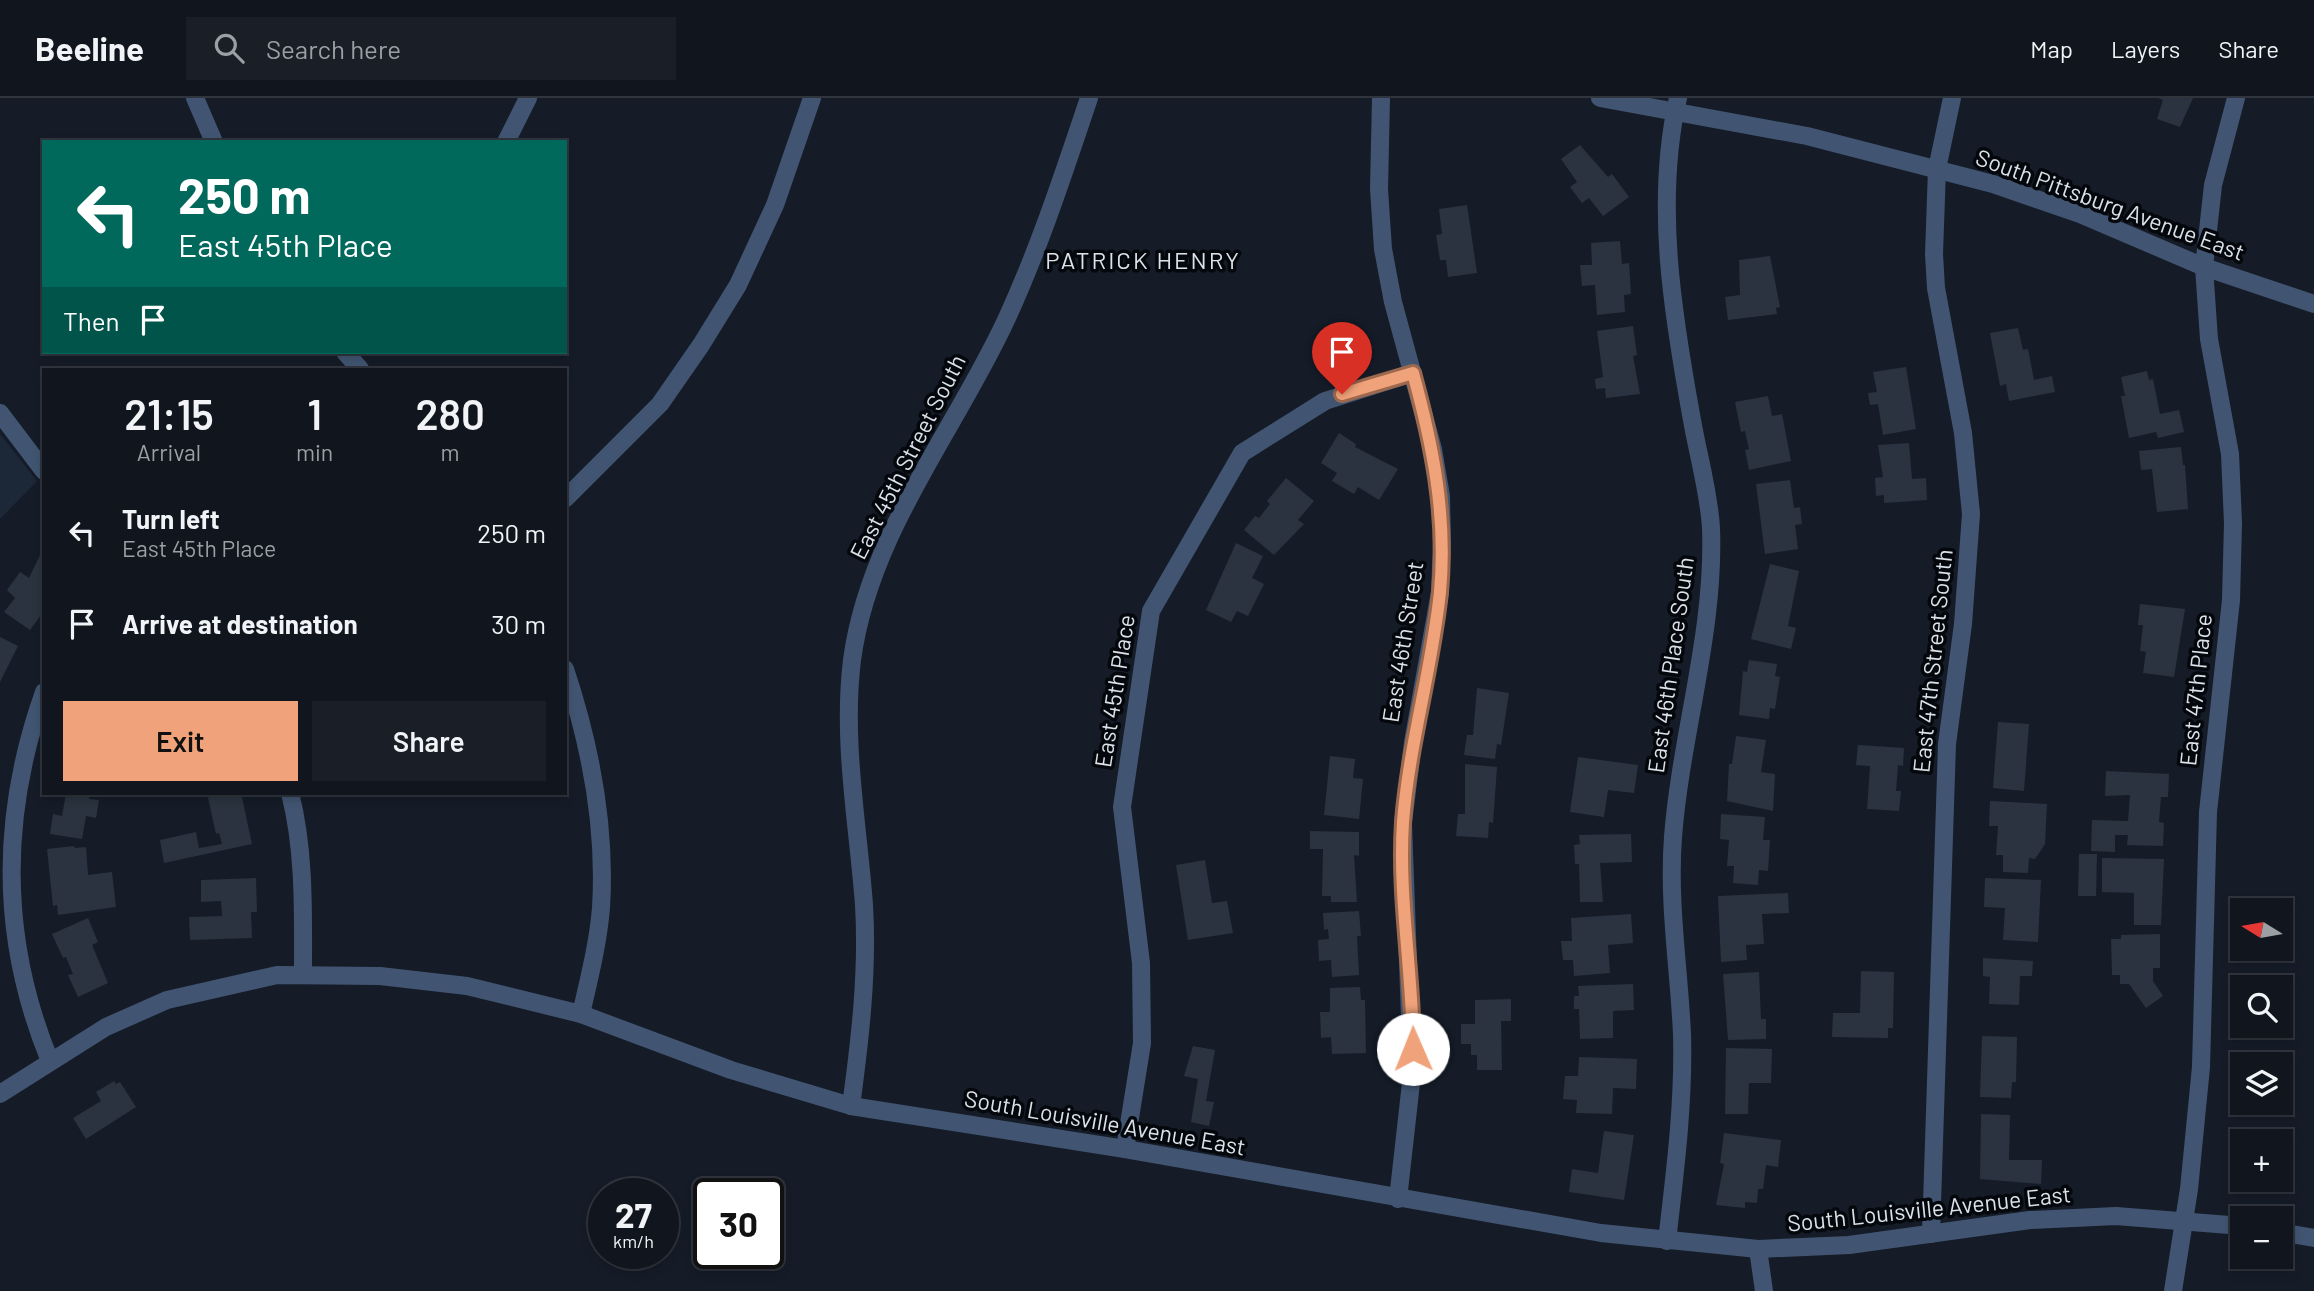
<!DOCTYPE html>
<meta charset="utf-8">
<style>
:root{--surface:#10151e;--page:#191e27;--text:#f1f3f6;--muted:#9c9fa4;--line:#30343c;--accent:#f0a27a}
body{margin:0;font-family:Barlow,sans-serif;background:var(--page);color:var(--text);height:100vh;display:flex;flex-direction:column;font-size:26px;white-space:nowrap}
*{box-sizing:border-box;margin:0}
p{font-size:23px;color:var(--muted)}
.icon{flex:none;width:38px;height:38px;fill:none;stroke:currentColor;stroke-width:2;stroke-linecap:round;stroke-linejoin:round}
.map{position:relative;flex:1;overflow:hidden}
.side{position:absolute;left:42px;top:270px;width:525px;height:427px;display:flex;flex-direction:column;background:var(--surface);border-radius:0px;box-shadow:0 4px 10px #0003,0 0 0 2px var(--line)}
.side>*{flex:none}
.hud{position:absolute;left:42px;top:42px;width:525px;height:214px;border-radius:0px;box-shadow:0 4px 10px #0003,0 0 0 2px var(--line);background:#00695c;color:#fff;overflow:hidden}
.needle{width:46px;rotate:281deg}
.tools{position:absolute;left:2230px;top:800px;display:grid;gap:14px}
.tools a{display:grid;place-items:center;width:63px;height:63px;border-radius:0px;background:var(--surface);box-shadow:0 4px 10px #0003,0 0 0 2px var(--line);font-size:35px}
.speed{position:absolute;left:588px;top:1080px;display:flex;gap:14px;font-size:35px;font-weight:700;text-align:center}
.speed>*{display:grid;place-content:center;width:91px;height:91px;border-radius:50%;background:var(--surface);box-shadow:0 4px 10px #0003,0 0 0 2px var(--line);line-height:1}
.speed small{font-size:18px;font-weight:400}
.speed .limit{border:4px solid #111;border-radius:10px;background:#fff;color:#111}
.pin{position:absolute;display:grid;place-items:center;width:60px;height:60px;color:#fff;margin:-72px -30px;border-radius:50% 50% 50% 0;rotate:-45deg;box-shadow:0 0 7px #0007}
.pin .icon{rotate:45deg}
.me{position:absolute;width:77px;margin:-38px;rotate:359deg;stroke-linejoin:round;filter:drop-shadow(0 0 5px #0008)}
.turn{display:flex;align-items:center;gap:24px;height:147px;padding:0 21px;font-size:32px}
.turn .icon{width:91px;height:91px;stroke-width:2.5}
.turn b{display:block;font-size:49px;line-height:60px}
.then{display:flex;align-items:center;height:66px;padding:0 21px;background:#0003;gap:14px;font-size:26px}
.eta{display:flex;justify-content:space-evenly;align-items:center;height:119px;text-align:center}
.eta b{font-size:42px;font-weight:600;line-height:49px}
.button{display:flex;gap:14px;margin-top:auto;padding:14px 21px}
.button a{flex:1;height:80px;border-radius:0px;background:var(--accent);color:#111;font-size:28px;font-weight:600;line-height:80px;text-align:center}
.button a+a{background:var(--page);color:var(--text)}
ul{padding:0;list-style:none}
li{display:flex;align-items:center;gap:21px;height:91px;padding:0 21px}
li div{flex:1}
li b{display:block;font-size:26px}
li em{font-style:normal}
header{display:flex;align-items:center;gap:42px;box-sizing:border-box;height:98px;padding:0 35px;background:var(--surface);border-bottom:2px solid var(--line)}
header strong{font-size:33px}
nav{display:flex;gap:38px;margin-inline-start:auto;font-size:24px}
.search{width:490px;height:63px;background:var(--page);display:flex;align-items:center;gap:18px;box-sizing:border-box;padding:0 24px;border-radius:0px;color:var(--muted);font-size:26px}
.map>svg:first-child{display:block}
</style>
<header>
<strong>Beeline</strong>
<div class="search"><svg class="icon" aria-label="search" viewBox="0 0 24 24"><circle cx="10" cy="10" r="6"/><path d="M15 15l6 6"/></svg>Search here</div>
<nav><a>Map</a><a>Layers</a><a>Share</a></nav>
</header>
<div class="map">
<svg width="2314" height="1193" viewBox="0 0 2314 1193">
<rect width="100%" height="100%" fill="#151c28"/>
<path fill="#1c2738" d="M0,336l37,47 -37,38z"/>
<g fill="#2a333f">
<path d="M2158,0h35l-13,29 -23,-8 6,-19z"/>
<path d="M1580,47l28,32 4,-3 17,23 -26,19 -14,-18 -7,5 -12,-16 7,-5 -16,-23z"/>
<path d="M1467,107l10,68 -29,4 -2,-17h-6l-4,-25 6,-1 -3,-25z"/>
<path d="M1620,143l2,23 7,-1 2,31 -7,1 1,17 -28,3 -2,-30 -13,1 -2,-21h12l-1,-22z"/>
<path d="M1770,158l10,51 -4,1 1,6 -49,6 -3,-23 15,-2 -1,-35z"/>
<path d="M1633,228l4,29 -4,1 7,38 -34,4 -1,-10 -9,1 -1,-10 8,-2 -6,-46z"/>
<path d="M2018,230l5,22 5,-1 6,31 18,-4 3,16 -46,9 -3,-17 -6,2 -10,-53z"/>
<path d="M1906,269l10,62 -33,6 -5,-31 -8,1 -2,-12 9,-1 -4,-20z"/>
<path d="M2147,273l2,9 4,-1 7,35 19,-4 5,22 -26,6 -2,-6 -27,6 -8,-42h4l-4,-19z"/>
<path d="M1768,298l4,20 10,-2 9,47 -42,9 -4,-20 4,-1 -4,-18 -4,1 -6,-30z"/>
<path d="M1339,335l17,11 -1,3 43,22 -19,31 -21,-13 -4,7 -22,-13 5,-8 -16,-10z"/>
<path d="M1909,345l3,36 14,-1 1,22 -43,3v-8l-8,1 -1,-18 8,-1 -5,-32z"/>
<path d="M2181,349l2,18h2l3,44 -31,3 -5,-43 -11,1 -2,-19z"/>
<path d="M1286,380l28,23 -16,19 6,4 -30,31 -30,-25 11,-14 4,2 11,-14 -3,-3z"/>
<path d="M1790,382l4,28 6,-1 2,17 -7,1 3,24 -33,5 -9,-70z"/>
<path d="M1236,445l27,13 -11,22 12,6 -16,32 -11,-5 -6,11 -25,-12z"/>
<path d="M40,457l4,3v53l-14,19 -26,-18 11,-14 -8,-8 13,-18 9,6z"/>
<path d="M1770,466l29,7 -11,55 8,2 -5,21 -40,-10z"/>
<path d="M2140,506l45,5 -11,68 -31,-4 3,-21 -6,-1 3,-26h-5z"/>
<path d="M0,539l18,9 -18,36z"/>
<path d="M1749,562l28,4 -2,12 5,1 -5,32 -5,-1 -1,11 -30,-4 4,-44 4,1z"/>
<path d="M1477,590l32,5 -8,52 -4,-1 -2,15 -31,-4 3,-20h6z"/>
<path d="M1998,624l31,2 -5,67 -31,-3z"/>
<path d="M1736,638l30,4 -5,32 14,2 -2,37 -46,-10 2,-37h3z"/>
<path d="M1858,647l46,3 -1,18 -5,-1 -2,26h5l-2,20 -32,-2 3,-43 -14,-1z"/>
<path d="M1330,658l25,3 -2,19 10,1 -4,40 -35,-4z"/>
<path d="M1578,659l60,8 -4,28 -26,-3 -4,27 -34,-5z"/>
<path d="M1465,666l32,3 -4,56 -4,-1 -1,16 -32,-2 2,-22h7z"/>
<path d="M2106,673l63,3 -1,23h-7l-2,25 5,1 -1,23 -36,-1 1,-10h-13v17l-24,-1 1,-31 36,1 2,-26 -25,1z"/>
<path d="M66,695h24l-1,6 10,1 -3,18 -10,-2 -4,23 -32,-5 3,-20 9,2z"/>
<path d="M207,695h34l11,51 -88,19 -4,-23 36,-8 3,16 23,-4 -3,-11 -3,1z"/>
<path d="M1990,703l57,3 -2,40 -10,15 -6,-1 -1,15 -25,-1v-17h-7l2,-29h-9z"/>
<path d="M1721,716l44,3 -2,23h7l-2,31 -9,-1 -1,15 -25,-2 1,-17h-7l2,-26 -9,-1z"/>
<path d="M1310,733l49,1v24l-5,-1 3,47h-26v-6h-9l1,-47h-13z"/>
<path d="M1631,736l1,28 -32,1 3,39h-23l-1,-38h-4l-1,-19 6,-1 -1,-9z"/>
<path d="M74,748l1,2 11,-1 2,28 24,-3 4,35 -58,8 -1,-10 -4,1 -6,-57z"/>
<path d="M2079,756h18l-1,42h-18z"/>
<path d="M2102,760l62,1 -3,66h-27v-32l-32,-1z"/>
<path d="M1205,762l7,43 15,-2 6,32 -45,7 -12,-75z"/>
<path d="M256,780l1,34h-6l1,26 -62,2 -1,-23 33,-1 -1,-15 -20,1v-22z"/>
<path d="M1985,780l56,2 -3,62 -35,-2 2,-32 -21,-1z"/>
<path d="M1788,795l1,20 -27,1 2,30 -18,1 1,15 -26,2 -3,-66z"/>
<path d="M1359,813l2,25h-4l2,39 -27,2 -1,-17 -12,1 -1,-21 11,-1 -1,-10 -4,1 -1,-17z"/>
<path d="M1631,816l2,29 -25,2 2,28 -36,3 -1,-16h-10l-2,-19h11l-1,-23z"/>
<path d="M88,820l10,24 -6,3 16,38 -30,14 -10,-22 5,-1 -7,-17 -3,1 -11,-24z"/>
<path d="M2160,836v34h-7v13l10,15 -17,12 -17,-24h-9v-9h-8l-1,-36h10v-4z"/>
<path d="M1983,860l50,3 -1,15h-12l-1,29 -30,-1 1,-27 -7,-1z"/>
<path d="M1861,873l33,1 -1,56h-5v10l-56,-1 1,-24h27z"/>
<path d="M1759,874l2,47h5v20l-38,1 -5,-66z"/>
<path d="M1633,886l1,26 -21,1v27l-33,1 -1,-30h-5v-13h5l-1,-10z"/>
<path d="M1360,889l1,13h4l1,53 -34,1 -1,-17 -10,1 -1,-26h10v-24z"/>
<path d="M1511,901v22h-10l1,49h-25v-15h-6v-11h-10v-20h14v-24z"/>
<path d="M1982,938l35,1 -1,45h-4l-1,16 -31,-1z"/>
<path d="M1193,948l22,4 -9,51 8,1 -5,24 -18,-4 7,-43 -14,-3z"/>
<path d="M1726,950l46,1 -1,34h-22l-1,31h-23z"/>
<path d="M1579,959l58,2 -1,30 -23,-1 -1,26 -36,-1 1,-13 -14,-1 2,-23h13z"/>
<path d="M114,983l2,3 4,-2 16,25 -50,32 -13,-21 28,-17 -5,-9z"/>
<path d="M1981,1016l29,1 -1,45h33l-1,24 -61,-5z"/>
<path d="M1604,1033l30,4 -10,65 -55,-8 3,-23 26,4z"/>
<path d="M1724,1035l57,7 -3,27 -12,-2 -3,24h-5l-1,14 -12,-1v6l-29,-3 8,-41 -4,-1z"/>
</g>
<g fill="none" stroke-linecap="round" stroke-linejoin="round">
<g stroke="#415572" stroke-width="18">
<path d="M195,0l19,44"/>
<path d="M1381,0l-2,91 4,60 10,53 40,147 8,47 1,47 -2,49 -27,150 -10,81 9,251 -14,125"/>
<path d="M1600,0l207,38 186,48 87,30 124,53 110,37"/>
<path d="M506,44l22,-44"/>
<path d="M345,254l15,17"/>
<path d="M0,315l44,58"/>
<path d="M565,401l95,-95 41,-59 37,-60 37,-80 37,-107"/>
<path d="M565,571c25,75 41,159 36,239 -3,36 -12,71 -20,106"/>
<path d="M44,594c-44,124 -44,248 6,369"/>
<path d="M290,695c15,58 13,121 13,181"/>
<path d="M0,996l106,-67 61,-27 110,-25 103,1 87,10 114,28 150,56 120,36 274,43 476,84 157,16 91,-4 181,-25 86,-4 126,10"/>
<path d="M851,1008c9,-66 17,-134 13,-201 -6,-81 -22,-163 -12,-245 17,-127 103,-229 155,-342 33,-72 57,-146 82,-220"/>
<path d="M1125,1051l17,-106 -1,-80 -19,-156 29,-196 91,-158 83,-52 88,-28"/>
<path d="M2280,1134l34,6"/>
<path d="M1931,1136l16,-490 16,-120 8,-110 -8,-81 -27,-145 -2,-34 3,-85 15,-71"/>
<path d="M1667,1143c8,-69 17,-138 15,-207 -3,-66 -14,-131 -9,-197 8,-103 42,-205 38,-309 -2,-36 -13,-73 -19,-108 -19,-104 -38,-217 -14,-322"/>
<path d="M1758,1151l6,42"/>
<path d="M2173,1193l16,-102 12,-122 7,-255 23,-212 2,-77 -3,-69 -21,-115 -5,-72 9,-82 23,-87"/>
</g>
</g>
<g fill="none" stroke-linecap="round" stroke-linejoin="round">
<defs>
<path id="route" d="M1342,296l71,-21c20,73 34,143 27,219 -8,78 -31,152 -37,230 -5,76 10,152 10,227"/>
</defs>
<use href="#route" stroke="#9c694f" stroke-width="18"/>
<use href="#route" stroke="#f0a27a" stroke-width="12"/>
</g>
<g text-anchor="middle" stroke-width="7" stroke-linejoin="round" paint-order="stroke">
<g font-size="23" fill="#dce2ea" stroke="#04070b">
<text transform="translate(2110 107) rotate(20)" y="8">South Pittsburg Avenue East</text>
<text transform="translate(908 359) rotate(-63)" y="8">East 45th Street South</text>
<text transform="translate(1403 544) rotate(-81)" y="8">East 46th Street</text>
<text transform="translate(1933 563) rotate(-84)" y="8">East 47th Street South</text>
<text transform="translate(1671 567) rotate(-82)" y="8">East 46th Place South</text>
<text transform="translate(2196 592) rotate(-84)" y="8">East 47th Place</text>
<text transform="translate(1115 593) rotate(-81)" y="8">East 45th Place</text>
<text transform="translate(1105 1025) rotate(10)" y="8">South Louisville Avenue East</text>
<text transform="translate(1929 1111) rotate(-6)" y="8">South Louisville Avenue East</text>
</g>
<g font-size="24" letter-spacing="2" fill="#dce2ea" stroke="#04070b">
<text x="1143" y="171">PATRICK HENRY</text>
</g>
</g>
</svg>
<div class="tools">
<a><svg class="needle" viewBox="-14 -14 28 28"><path d="M0-13l5 13h-10z" fill="#e53935"/><path d="M0 13l5-13h-10z" fill="#9c9fa4"/></svg></a>
<a><svg class="icon" aria-label="search" viewBox="0 0 24 24"><circle cx="10" cy="10" r="6"/><path d="M15 15l6 6"/></svg></a>
<a><svg class="icon" aria-label="layers" viewBox="0 0 24 24"><path d="M12 4l9 5-9 5-9-5zM3 14l9 5 9-5"/></svg></a>
<a>+</a>
<a>−</a>
</div>
<div class="speed"><div>27<small>km/h</small></div><div class="limit">30</div></div>
<div class="pin" style="left:1342px;top:296px;background:#d93025"><svg class="icon" aria-label="arrive" viewBox="0 0 24 24"><path d="M6 21V4h12l-3 4 3 4H6"/></svg></div>
<svg class="me" style="left:1413px;top:951px" viewBox="-20 -20 40 40"><circle r="19" fill="#fff"/><path d="M0-13L10 11 0 6-10 11z" fill="#f0a27a"/></svg>
<div class="hud">
<div class="turn"><svg class="icon" aria-label="left" viewBox="0 0 24 24"><path d="M17 20v-9H6M10 6l-5 5 5 5"/></svg><div><b>250 m</b>East 45th Place</div></div>
<div class="then">Then<svg class="icon" aria-label="arrive" viewBox="0 0 24 24"><path d="M6 21V4h12l-3 4 3 4H6"/></svg></div>
</div>
<section class="side">
<div class="eta">
<div><b>21:15</b><p>Arrival</p></div>
<div><b>1</b><p>min</p></div>
<div><b>280</b><p>m</p></div>
</div>
<ul>
<li><svg class="icon" aria-label="left" viewBox="0 0 24 24"><path d="M17 20v-9H6M10 6l-5 5 5 5"/></svg><div><b>Turn left</b><p>East 45th Place</p></div><em>250 m</em></li>
<li><svg class="icon" aria-label="arrive" viewBox="0 0 24 24"><path d="M6 21V4h12l-3 4 3 4H6"/></svg><div><b>Arrive at destination</b></div><em>30 m</em></li>
</ul>
<div class="button"><a>Exit</a><a>Share</a></div>
</section>
</div>
